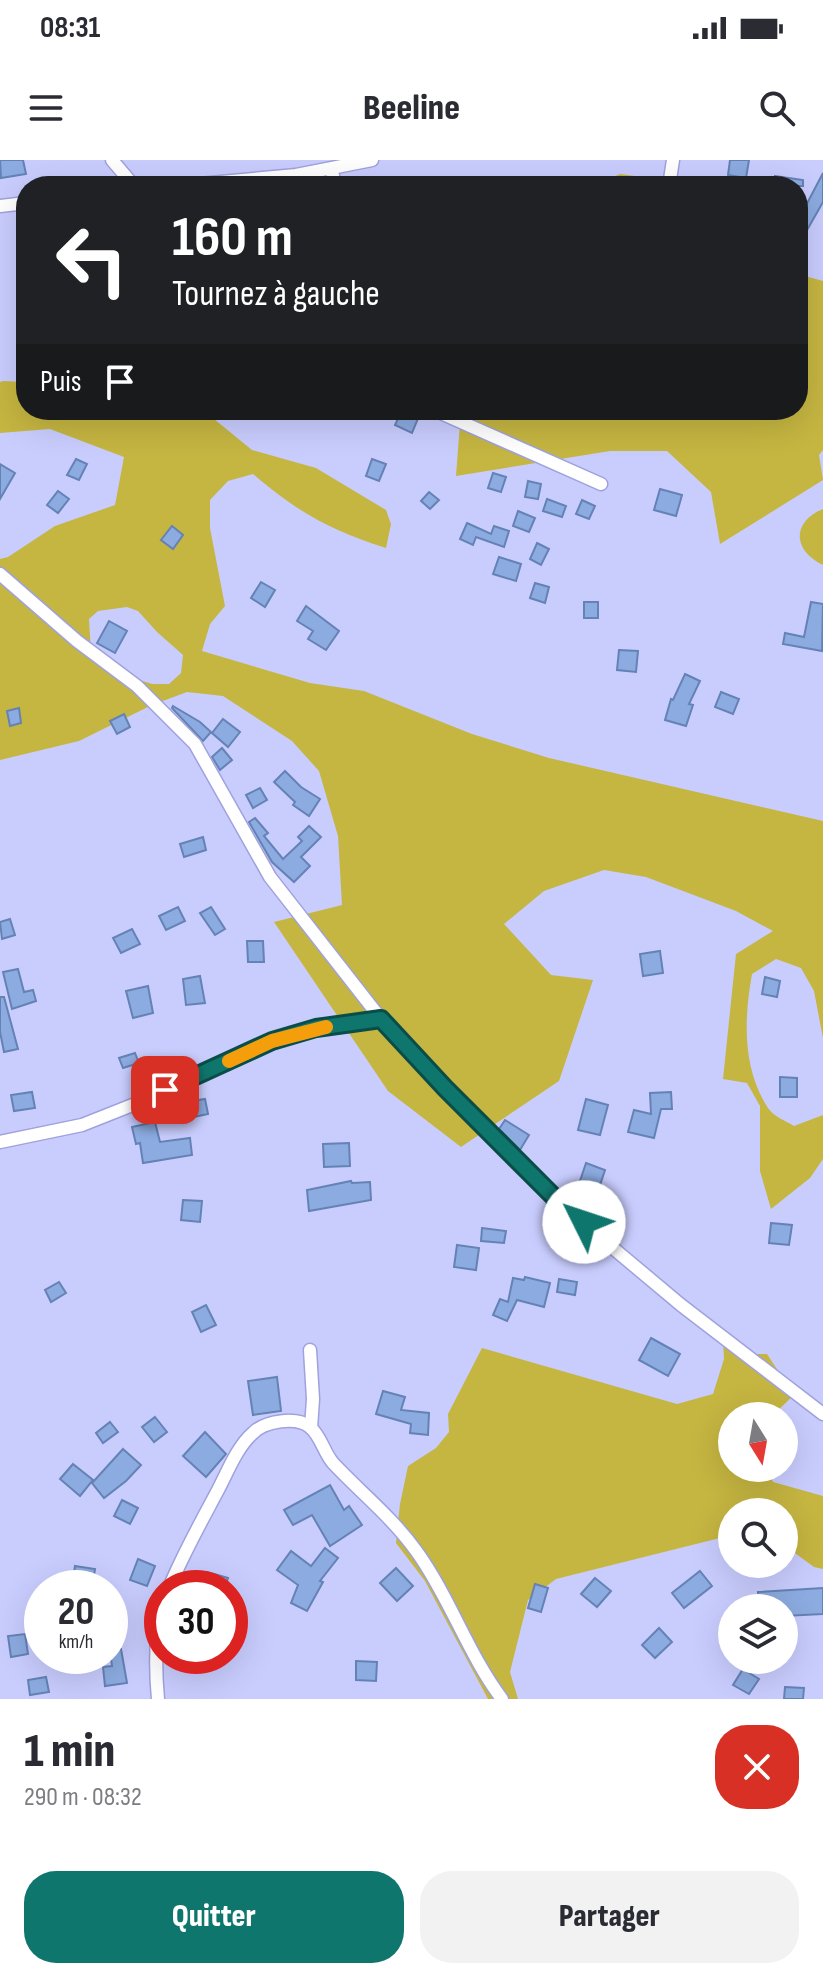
<!DOCTYPE html>
<html lang="fr">
<meta charset="utf-8">
<style>
:root{--surface:#fff;--page:#f2f2f3;--text:#2b2b33;--muted:#7c7c81;--accent:#0f766e}
body{margin:0;font-family:"Sofia Sans Condensed",sans-serif;background:var(--page);color:var(--text);height:100vh;display:flex;flex-direction:column;font-size:30px;white-space:nowrap}
*{box-sizing:border-box;margin:0}
p{font-size:26px;color:var(--muted)}
.icon{flex:none;width:44px;height:44px;fill:none;stroke:currentColor;stroke-width:2;stroke-linecap:round;stroke-linejoin:round}
.map{position:relative;height:1539px;overflow:hidden}
.panel{display:flex;flex-direction:column;background:var(--surface);flex:1}
.panel>*{flex:none}
.hud{position:absolute;left:16px;top:16px;width:792px;height:244px;border-radius:32px;box-shadow:0 8px 32px #0002;background:#202124;color:#fff;overflow:hidden}
.needle{width:52px;rotate:169deg}
.controls{position:absolute;left:718px;top:1242px;display:grid;gap:16px}
.controls a{display:grid;place-items:center;width:80px;height:80px;border-radius:50%;background:var(--surface);box-shadow:0 8px 32px #0002;font-size:40px}
.speed{position:absolute;left:24px;top:1410px;display:flex;gap:16px;font-size:40px;font-weight:700;text-align:center}
.speed>*{display:grid;place-content:center;width:104px;height:104px;border-radius:50%;background:var(--surface);box-shadow:0 8px 32px #0002;line-height:1}
.speed small{font-size:20px;font-weight:400}
.speed .limit{border:12px solid #d22;background:#fff;color:#111}
.pin{position:absolute;display:grid;place-items:center;width:68px;height:68px;color:#fff;margin:-34px;border-radius:16px;box-shadow:0 4px 12px #0006}
.me{position:absolute;width:88px;margin:-44px;rotate:311deg;stroke-linejoin:round;filter:drop-shadow(0 0 6px #0008)}
.turn{display:flex;align-items:center;gap:28px;height:168px;padding:0 24px;font-size:36px}
.turn .icon{width:104px;height:104px;stroke-width:2.5}
.turn b{display:block;font-size:56px;line-height:68px}
.then{display:flex;align-items:center;height:76px;padding:0 24px;background:#0003;gap:16px;font-size:30px}
.round{display:grid;place-items:center;flex:none;width:84px;height:84px;border-radius:32px;background:var(--page)}
.overview{display:flex;align-items:center;justify-content:space-between;height:136px;padding:0 24px}
h1{font-size:48px;font-weight:800;line-height:60px}
.action{display:flex;gap:16px;margin-top:auto;padding:16px 24px}
.action a{flex:1;height:92px;border-radius:32px;background:var(--accent);color:#fff;font-size:32px;font-weight:800;line-height:92px;text-align:center}
.action a+a{background:var(--page);color:var(--text)}
.status{display:flex;justify-content:space-between;align-items:center;height:56px;padding:0 40px;background:var(--surface);direction:ltr}
.status svg{height:22px;fill:currentColor}
header{display:flex;justify-content:space-between;align-items:center;height:104px;padding:0 24px;background:var(--surface);font-size:36px;font-weight:800}
.map>svg:first-child{display:block}
</style>
<div class="status"><b>08:31</b><svg viewBox="0 0 49 12"><path d="M0 12V9h3v3zM5 12V6h3v6zM10 12V3h3v9zM15 12V0h3v12zM26 1h20v11H26zM47 4h2v5h-2z"/></svg></div>
<header><svg class="icon" aria-label="menu" viewBox="0 0 24 24"><path d="M4 6h16M4 12h16M4 18h16"/></svg>Beeline<svg class="icon" aria-label="search" viewBox="0 0 24 24"><circle cx="10" cy="10" r="6"/><path d="M15 15l6 6"/></svg></header>
<div class="map">
<svg width="823" height="1539" viewBox="0 0 823 1539">
<rect width="100%" height="100%" fill="#c9cdfe"/>
<g fill="#c5b541" fill-rule="evenodd">
<path d="M620,14l74,10 2,2h-103z"/>
<path d="M798,114l25,7v169l-4,5 4,25 -103,64 -9,-52 -44,-41h-57l-154,25 5,-66h337z"/>
<path d="M3,221l23,1v28h177l49,40 64,18 70,42 5,14 -5,24c-56,-18 -89,-36 -133,-74l-25,7 -18,19v28l15,78 -15,18 -8,27 108,32 54,8 108,43 77,24 274,63v217l-9,-47 -13,-23 -25,-9 -24,15c-8,44 -10,94 16,134 5,8 18,13 26,18l29,-11v44l-13,19 -39,31 -11,-38v-65l-13,-23 -24,-4 13,-125 37,-23 -37,-20 -90,-34 -42,-7 -60,21 -40,33 47,51 42,5 -34,101 -98,66 -73,-56 -114,-169 68,-17 -4,-69 -19,-65 -27,-30 -69,-45 -36,-4 -35,13 -73,36 -79,19v-201l8,-2 47,-31 60,-21 9,-48 -74,-28 -50,4v-51zM127,447l11,4 19,21 26,23 -2,18 -12,11h-17l-40,-13 -21,-18 -2,-34 9,-8z"/>
<path d="M823,349v56c-30,-14 -32,-43 0,-56z"/>
<path d="M723,1180l33,14h11l27,41 -22,21h-40v52h34l7,14 50,14v73l-9,-2 -30,-22v-33h-52v23l-176,44 -28,21 -18,72 8,27h-30l-63,-118 -29,-38 4,-39 8,-38 28,-18 13,-16 -1,-18 34,-66 195,56 36,-10 11,-35z"/>
</g>
<g fill="#8cabe0" stroke="#6582b5" stroke-width="2">
<path d="M0,0h23l3,14 -25,4z"/>
<path d="M730,0h19l-3,18 -18,-3z"/>
<path d="M823,13v29l-25,44v-35l4,2z"/>
<path d="M775,16l28,4v6h-29z"/>
<path d="M402,250l17,6 -7,17 -17,-8z"/>
<path d="M76,299l11,5 -8,16 -12,-5z"/>
<path d="M372,299l14,5 -7,17 -13,-5z"/>
<path d="M0,304l15,9 -15,26z"/>
<path d="M493,313l13,4 -5,15 -13,-4z"/>
<path d="M528,321l13,3 -3,15 -13,-2z"/>
<path d="M660,329l22,6 -6,21 -22,-6z"/>
<path d="M58,331l11,8 -11,14 -11,-8z"/>
<path d="M429,332l10,8 -9,9 -9,-8z"/>
<path d="M547,339l19,7 -4,11 -19,-6z"/>
<path d="M582,340l13,6 -6,13 -13,-5z"/>
<path d="M518,351l17,7 -6,14 -16,-6z"/>
<path d="M467,363l24,11 3,-8 15,5 -5,16 -28,-10 -3,8 -13,-6z"/>
<path d="M172,366l11,9 -10,14 -12,-9z"/>
<path d="M537,383l12,6 -8,16 -11,-6z"/>
<path d="M499,397l22,7 -5,17 -23,-7z"/>
<path d="M261,422l14,8 -10,17 -14,-9z"/>
<path d="M535,423l14,4 -4,16 -15,-5z"/>
<rect x="584" y="442" width="14" height="16"/>
<path d="M811,442l12,2 -1,47 -39,-7 2,-11 19,4z"/>
<path d="M306,446l33,25 -13,19 -18,-11 5,-8 -16,-10z"/>
<path d="M109,461l18,10 -12,22 -18,-10z"/>
<path d="M619,490l19,1 -2,21 -19,-2z"/>
<path d="M685,514l15,7 -11,23 4,1 -7,21 -21,-6 6,-21 2,1z"/>
<path d="M721,532l18,7 -6,15 -18,-7z"/>
<path d="M173,546l27,16 11,10 -8,9 -31,-33z"/>
<path d="M19,548l2,15 -11,3 -3,-15z"/>
<path d="M124,554l6,13 -13,7 -7,-13z"/>
<path d="M223,559l17,13 -12,15 -16,-14z"/>
<path d="M222,588l10,12 -12,10 -8,-13z"/>
<path d="M285,611l16,16 19,12 -11,17 -16,-11 2,-3 -21,-20z"/>
<path d="M260,628l7,12 -14,8 -7,-13z"/>
<path d="M255,658l13,15 -4,3 19,23 19,-18 -4,-4 11,-11 12,11 -20,20 9,9 -16,16 -22,-20 -23,-40z"/>
<path d="M203,677l3,13 -22,7 -4,-13z"/>
<path d="M178,747l7,14 -19,9 -7,-14z"/>
<path d="M211,747l14,22 -10,6 -15,-22z"/>
<path d="M10,759l5,16 -13,4 -2,-17z"/>
<path d="M132,769l8,15 -19,9 -8,-15z"/>
<path d="M247,781h16l1,21h-16z"/>
<path d="M660,791l3,22 -20,3 -3,-22z"/>
<path d="M18,809l6,23 9,-2 3,11 -24,8 -9,-37z"/>
<path d="M200,816l5,27 -19,2 -3,-26z"/>
<path d="M765,817l15,4 -3,16 -15,-3z"/>
<path d="M148,826l5,27 -20,5 -7,-27z"/>
<path d="M0,837h4l14,52 -14,3 -4,-20z"/>
<path d="M135,893l4,10 -16,5 -4,-10z"/>
<path d="M780,917l17,1v19h-17z"/>
<path d="M32,932l3,16 -21,3 -3,-16z"/>
<path d="M671,932l1,17h-11l-7,29 -26,-6 6,-22 17,4 -1,-21z"/>
<path d="M205,939l3,15 -19,4 -3,-16z"/>
<path d="M586,939l22,6 -8,30 -22,-5z"/>
<path d="M505,960l24,15 -9,15 -21,-21z"/>
<path d="M155,962l5,20 30,-4 2,17 -49,8 -3,-20 -4,1 -4,-17z"/>
<path d="M349,983l1,23 -26,1 -1,-23z"/>
<path d="M586,1003l19,7 -7,21 -19,-7z"/>
<path d="M351,1021l1,2 18,-1 1,18 -62,11 -2,-21z"/>
<path d="M183,1040l19,1 -2,21 -19,-2z"/>
<path d="M771,1063l21,2 -3,20 -20,-2z"/>
<path d="M482,1068l24,3 -2,12 -23,-2z"/>
<path d="M457,1085l22,3 -3,22 -22,-3z"/>
<path d="M525,1117l25,6 -6,24 -27,-7 -10,21 -14,-6 7,-16 8,3 5,-24 11,2z"/>
<path d="M559,1119l18,3 -2,13 -18,-3z"/>
<path d="M59,1122l7,11 -15,9 -6,-12z"/>
<path d="M206,1145l10,20 -15,7 -9,-20z"/>
<path d="M651,1178l29,16 -12,22 -29,-16z"/>
<path d="M277,1217l4,34 -28,4 -5,-34z"/>
<path d="M383,1231l22,6 -4,13 28,3 -1,22 -18,-2 1,-9 -35,-10z"/>
<path d="M155,1257l12,15 -13,10 -12,-15z"/>
<path d="M110,1262l8,10 -15,11 -7,-10z"/>
<path d="M205,1272l21,22 -20,23 -23,-21z"/>
<path d="M123,1289l18,16 -15,16 -22,17 -12,-15z"/>
<path d="M73,1304l20,16 -13,16 -20,-17z"/>
<path d="M330,1325l14,25 5,-4 13,19 -32,21 -18,-31 -19,10 -9,-15z"/>
<path d="M122,1340l16,8 -8,16 -16,-8z"/>
<path d="M325,1388l13,10 -18,23 3,1 -16,29 -16,-8 7,-18 -21,-15 14,-19 20,15z"/>
<path d="M138,1399l17,7 -8,20 -17,-6z"/>
<path d="M75,1406l20,3 -3,19h-20z"/>
<path d="M396,1408l17,18 -16,15 -17,-18z"/>
<path d="M700,1411l12,15 -28,22 -12,-15z"/>
<path d="M207,1412l21,6 -3,10h-23z"/>
<path d="M595,1418l16,13 -14,16 -16,-13z"/>
<path d="M535,1424l13,4 -7,24 -13,-4z"/>
<path d="M823,1428v26l-39,2v-8h-25l-1,-16z"/>
<path d="M659,1468l13,14 -17,16 -13,-13z"/>
<path d="M25,1474l3,20 -17,3 -3,-21z"/>
<path d="M121,1489l6,34 -22,3 -2,-19 9,-1 -2,-16z"/>
<path d="M356,1501l21,1 -1,19 -20,-1z"/>
<path d="M743,1509l16,10 -10,15 -16,-9z"/>
<path d="M46,1517l3,15 -19,3 -2,-15z"/>
<path d="M785,1527l19,1 -1,11h-19z"/>
</g>
<g fill="none" stroke-linecap="round" stroke-linejoin="round">
<defs>
<g id="minor">
<path d="M112,0l22,26"/>
<path d="M331,9l5,17"/>
<path d="M177,26l119,-11 76,-15"/>
<path d="M669,26l4,-26"/>
<path d="M0,46l26,-3"/>
<path d="M434,250l167,74"/>
<path d="M0,414l77,67 60,45 58,58 75,133 111,142 64,69 119,119 117,98 142,109"/>
<path d="M0,982l82,-17 58,-23 132,-61 44,-13 65,-9"/>
<path d="M310,1190l3,49 -2,29"/>
<path d="M169,1428c14,-34 32,-66 49,-98 10,-19 19,-43 35,-57 12,-12 43,-17 57,-6 11,9 14,26 23,36 28,30 59,54 84,89 33,46 51,102 85,147"/>
<path d="M158,1539c-3,-32 -3,-63 4,-94"/>
</g>
</defs>
<use href="#minor" stroke="#9fa2dd" stroke-width="15"/>
<use href="#minor" stroke="#fff" stroke-width="12"/>
</g>
<g fill="none" stroke-linecap="round" stroke-linejoin="round">
<defs>
<path id="route" d="M165,930l107,-49 44,-13 65,-9 64,69 119,119 20,15"/>
</defs>
<use href="#route" stroke="#0a4d48" stroke-width="20"/>
<use href="#route" stroke="#0f766e" stroke-width="14"/>
<path stroke="#f59e0b" stroke-width="14" d="M229,901l43,-20 54,-14"/>
</g>
</svg>
<div class="controls">
<a><svg class="needle" viewBox="-14 -14 28 28"><path d="M0-13l5 13h-10z" fill="#e53935"/><path d="M0 13l5-13h-10z" fill="#7c7c81"/></svg></a>
<a><svg class="icon" aria-label="search" viewBox="0 0 24 24"><circle cx="10" cy="10" r="6"/><path d="M15 15l6 6"/></svg></a>
<a><svg class="icon" aria-label="layers" viewBox="0 0 24 24"><path d="M12 4l9 5-9 5-9-5zM3 14l9 5 9-5"/></svg></a>
</div>
<div class="speed"><div>20<small>km/h</small></div><div class="limit">30</div></div>
<div class="pin" style="left:165px;top:930px;background:#d93025"><svg class="icon" aria-label="arrive" viewBox="0 0 24 24"><path d="M6 21V4h12l-3 4 3 4H6"/></svg></div>
<svg class="me" style="left:584px;top:1062px" viewBox="-20 -20 40 40"><circle r="19" fill="#fff"/><path d="M0-13L10 11 0 6-10 11z" fill="#0f766e"/></svg>
<div class="hud">
<div class="turn"><svg class="icon" aria-label="left" viewBox="0 0 24 24"><path d="M17 20v-9H6M10 6l-5 5 5 5"/></svg><div><b>160 m</b>Tournez à gauche</div></div>
<div class="then">Puis<svg class="icon" aria-label="arrive" viewBox="0 0 24 24"><path d="M6 21V4h12l-3 4 3 4H6"/></svg></div>
</div>
</div>
<section class="panel">
<div class="overview"><div><h1>1 min</h1><p>290 m · 08:32</p></div><a class="round" style="background:#d93025;color:#fff"><svg class="icon" aria-label="close" viewBox="0 0 24 24"><path d="M6 6l12 12M18 6L6 18"/></svg></a></div>
<div class="action"><a>Quitter</a><a>Partager</a></div>
</section>
